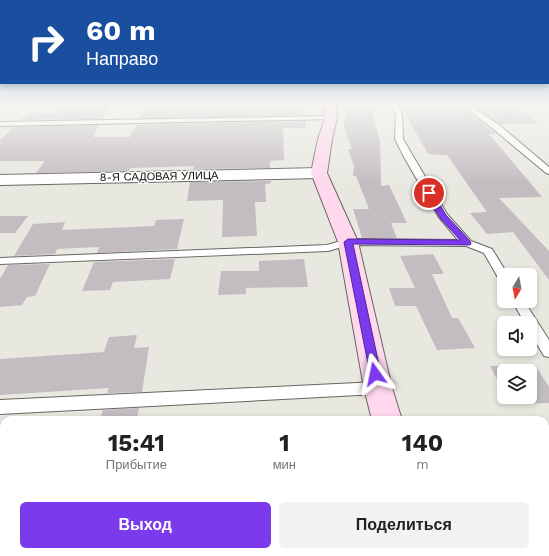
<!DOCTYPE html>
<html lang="ru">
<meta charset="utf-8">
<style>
:root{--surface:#fff;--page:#f2f2f2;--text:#202124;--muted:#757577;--accent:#7c3aed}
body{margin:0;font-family:"Work Sans",sans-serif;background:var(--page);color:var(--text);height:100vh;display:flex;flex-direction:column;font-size:15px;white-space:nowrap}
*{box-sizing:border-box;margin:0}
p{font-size:13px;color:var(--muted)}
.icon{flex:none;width:22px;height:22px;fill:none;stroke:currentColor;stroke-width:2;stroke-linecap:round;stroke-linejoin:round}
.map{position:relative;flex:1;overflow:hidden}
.side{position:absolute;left:0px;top:416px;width:549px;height:140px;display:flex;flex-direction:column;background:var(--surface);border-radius:12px 12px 0 0;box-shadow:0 2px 6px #0003}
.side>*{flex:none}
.guide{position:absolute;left:0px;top:0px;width:549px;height:84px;box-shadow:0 2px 6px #0003;background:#1a4fa0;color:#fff;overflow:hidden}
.needle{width:26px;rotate:190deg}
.controls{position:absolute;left:497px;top:268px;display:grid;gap:8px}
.controls a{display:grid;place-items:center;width:40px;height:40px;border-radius:6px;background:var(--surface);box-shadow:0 2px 6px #0003;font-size:20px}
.pin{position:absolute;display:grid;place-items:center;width:34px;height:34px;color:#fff;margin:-17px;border:2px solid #fff;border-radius:50%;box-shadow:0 1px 4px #0007}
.me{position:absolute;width:44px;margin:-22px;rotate:348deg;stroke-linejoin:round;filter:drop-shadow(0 0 3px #0008)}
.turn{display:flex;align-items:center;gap:14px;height:84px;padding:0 20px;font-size:18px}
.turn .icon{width:52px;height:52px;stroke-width:2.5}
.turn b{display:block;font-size:28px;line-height:34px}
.eta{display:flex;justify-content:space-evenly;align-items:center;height:68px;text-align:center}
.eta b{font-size:24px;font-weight:700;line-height:28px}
.cta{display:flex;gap:8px;margin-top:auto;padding:8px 20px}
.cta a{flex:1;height:46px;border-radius:6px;background:var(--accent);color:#fff;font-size:16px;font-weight:700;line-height:46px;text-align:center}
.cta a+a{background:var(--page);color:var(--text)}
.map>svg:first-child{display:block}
</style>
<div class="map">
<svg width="549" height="556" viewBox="0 0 549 556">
<rect width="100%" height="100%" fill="#e8e7e0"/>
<g fill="#c3bdc2">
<path d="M57,105h53l-7,14 -82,1 8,-7h28z"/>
<path d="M146,105h35v2l121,-2 2,10 -164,3z"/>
<path d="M347,105h16v4h8l9,33 1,44 8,-1 18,38h-16l6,15h-35l-9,-29h16l-13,-33h-3l1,-10 -6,-17h4l-8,-22z"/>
<path d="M484,105h29l25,18 -38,1 -25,-17h11z"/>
<path d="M462,107l34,27h-7l53,63 -43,1 50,53v29l-36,-48 -26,2 -17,-21 17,-1 -40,-57 -19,-1 -25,-44h11l-1,-2z"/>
<path d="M305,121l1,7h-23l1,32 -14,1v7l-77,1 1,-3 -64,2 -1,3 -93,2 9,-12h-45v-21l14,-13 85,-2 -6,12h37l6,-12z"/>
<path d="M271,181v2l-6,1 1,18h-11l2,34 -35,1 1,-37 -36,1 3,-19z"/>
<path d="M0,216h28l-13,17h-15z"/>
<path d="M184,219l-7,30 -80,4 2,-6 -42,2 -2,5 -41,2 19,-32 32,-2 -3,8 92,-4 2,-6z"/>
<path d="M433,254l11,20h-12l20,44h6l17,30 -38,2 -21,-44h-21l-6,-18h26l-15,-32z"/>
<path d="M175,259l-5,20 -57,3 -3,8 -28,1 12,-29z"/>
<path d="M304,259l4,28 -62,1v6l-28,1 3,-24h38v-10z"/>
<path d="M50,264l-15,32 -8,1 -5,8 -22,2v-28l8,-14z"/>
<path d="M137,335l-3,13 15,-1 -7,45 -35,1 2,-5 -109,7v-36l104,-7 5,-15z"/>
<path d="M535,365l14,22v16l-39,1 -4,-7h24v-26h-26v22l-14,-27z"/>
<path d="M139,408l-2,12h-37l3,-10z"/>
</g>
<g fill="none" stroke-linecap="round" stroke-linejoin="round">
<defs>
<g id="lane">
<path d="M391,105h6l5,9 1,25 44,75 24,27 21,8 16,26h-4v7l-4,-1 -16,-28 -18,-7 -117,-1 -21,6 -328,13v-6l327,-13 21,-6 110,1 -20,-24 -34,-59 -9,-18 1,-25z"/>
<path d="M462,105h7l29,19 51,43v7l-3,-1 -54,-45z"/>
<path d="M331,116l3,2 -1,1 -333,7v-4z"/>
<path d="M512,301h12l25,39v17l-5,-1 -14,-24v-9h-5z"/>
<path d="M378,382l5,2 3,4 -3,4 -5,2 -378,20v-14z"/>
</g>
<path id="street" d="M319,168l6,2 2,3 -2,3 -6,2 -319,7v-10z"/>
<g id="secondary">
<path d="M324,105h12l1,13 -5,21 -5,34 31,69 34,146 10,32h-30l-8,-32 -26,-146 -27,-69 7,-34 7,-21z"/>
<path d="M406,552h38l1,4h-38z"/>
</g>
</defs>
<use href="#lane" stroke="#676660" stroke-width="2"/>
<use href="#street" stroke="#676660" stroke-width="2"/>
<use href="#secondary" stroke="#676660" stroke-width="2"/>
<use href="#lane" fill="#fff" fill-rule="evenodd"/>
<use href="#street" fill="#fff" fill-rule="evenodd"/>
<use href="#secondary" fill="#fed8ed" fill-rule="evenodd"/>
</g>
<linearGradient id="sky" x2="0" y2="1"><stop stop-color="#66a9d8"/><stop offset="0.57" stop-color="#f5f4f1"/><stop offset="1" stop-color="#f5f4f1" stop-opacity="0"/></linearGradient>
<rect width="549" height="183" fill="url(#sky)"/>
<path fill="#7c3aed" stroke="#51269a" d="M429,190l4,3 13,22 24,26 1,2 -1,2 -117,-1 28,130 -2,3 -4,1 -4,-1 -1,-3 -26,-132 4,-3 112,1 -20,-22 -15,-25z"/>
<g text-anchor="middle" stroke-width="3" stroke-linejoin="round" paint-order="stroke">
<g font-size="11" fill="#0f0e0c" stroke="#fff">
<text transform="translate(159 176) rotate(-1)" y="4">8-Я САДОВАЯ УЛИЦА</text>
</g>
</g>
</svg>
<div class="controls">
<a><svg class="needle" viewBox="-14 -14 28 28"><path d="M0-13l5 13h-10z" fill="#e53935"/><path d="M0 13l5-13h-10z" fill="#757577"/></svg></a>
<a><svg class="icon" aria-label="sound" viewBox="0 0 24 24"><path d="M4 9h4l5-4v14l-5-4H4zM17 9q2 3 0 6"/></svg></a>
<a><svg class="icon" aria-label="layers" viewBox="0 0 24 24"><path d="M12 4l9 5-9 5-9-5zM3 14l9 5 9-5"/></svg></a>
</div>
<div class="pin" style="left:429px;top:193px;background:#d93025"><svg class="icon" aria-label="arrive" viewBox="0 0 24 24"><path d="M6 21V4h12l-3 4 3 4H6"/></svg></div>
<svg class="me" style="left:375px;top:374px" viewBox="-20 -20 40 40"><path d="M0-17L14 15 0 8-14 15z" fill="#7c3aed" stroke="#fff" stroke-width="4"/></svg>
<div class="guide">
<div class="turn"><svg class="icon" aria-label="right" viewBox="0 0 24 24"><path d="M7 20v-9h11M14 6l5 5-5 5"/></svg><div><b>60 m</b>Направо</div></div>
</div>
<section class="side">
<div class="eta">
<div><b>15:41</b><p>Прибытие</p></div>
<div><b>1</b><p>мин</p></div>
<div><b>140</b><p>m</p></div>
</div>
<div class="cta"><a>Выход</a><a>Поделиться</a></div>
</section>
</div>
